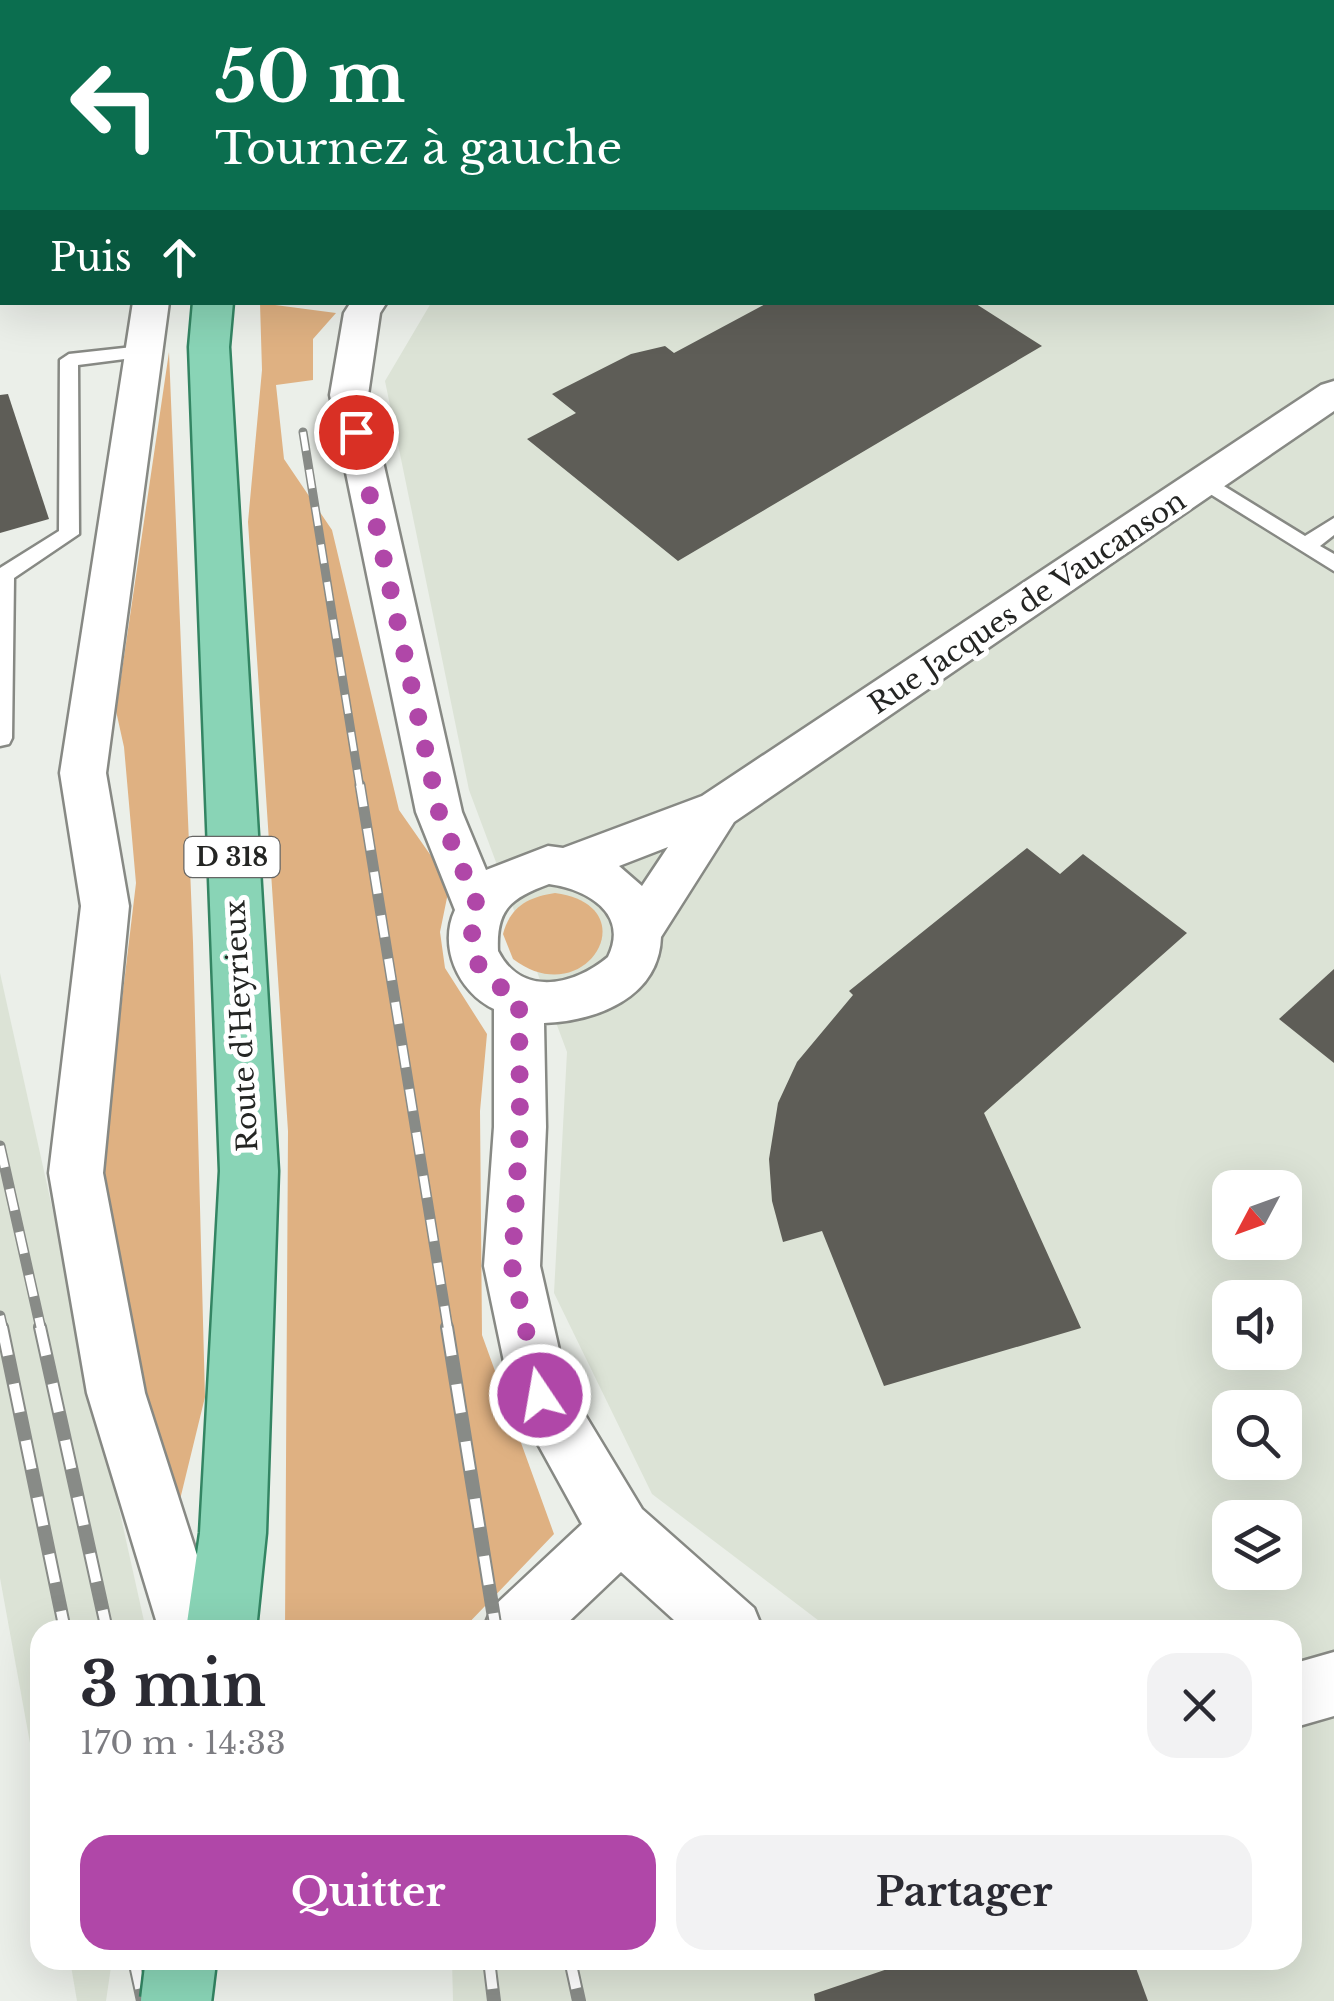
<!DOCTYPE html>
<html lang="fr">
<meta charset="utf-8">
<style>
:root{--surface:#fff;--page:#f2f2f3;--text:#2b2b33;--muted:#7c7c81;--accent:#b047a8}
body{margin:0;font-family:"Libre Baskerville",serif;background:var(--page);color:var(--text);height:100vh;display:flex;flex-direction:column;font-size:38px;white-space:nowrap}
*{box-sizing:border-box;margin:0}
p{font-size:32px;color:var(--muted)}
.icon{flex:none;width:55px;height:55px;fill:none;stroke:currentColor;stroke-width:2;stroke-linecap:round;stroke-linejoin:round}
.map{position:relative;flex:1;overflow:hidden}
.side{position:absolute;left:30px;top:1620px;width:1272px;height:350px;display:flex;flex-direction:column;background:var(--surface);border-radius:30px;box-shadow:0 10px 40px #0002}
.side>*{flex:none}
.guide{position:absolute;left:0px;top:0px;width:1335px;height:305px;box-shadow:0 10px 40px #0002;background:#0b6e4f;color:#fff;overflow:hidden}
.needle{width:65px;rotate:229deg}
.tools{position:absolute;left:1212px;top:1170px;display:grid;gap:20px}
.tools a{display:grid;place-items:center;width:90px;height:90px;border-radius:20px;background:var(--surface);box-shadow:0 10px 40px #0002;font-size:50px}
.pin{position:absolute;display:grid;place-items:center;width:85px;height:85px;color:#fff;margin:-42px;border:5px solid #fff;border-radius:50%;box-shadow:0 2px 10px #0007}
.me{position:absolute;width:110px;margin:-55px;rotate:348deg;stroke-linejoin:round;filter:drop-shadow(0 0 8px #0008)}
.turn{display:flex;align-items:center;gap:35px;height:210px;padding:0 50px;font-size:45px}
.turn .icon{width:130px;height:130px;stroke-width:2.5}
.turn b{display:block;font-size:70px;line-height:85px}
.then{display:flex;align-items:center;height:95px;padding:0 50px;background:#0003;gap:20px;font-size:38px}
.round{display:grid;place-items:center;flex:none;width:105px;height:105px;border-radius:30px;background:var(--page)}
.headline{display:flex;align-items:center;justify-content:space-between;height:170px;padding:0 50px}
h1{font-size:60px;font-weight:700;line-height:75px}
.action{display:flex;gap:20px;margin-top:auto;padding:20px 50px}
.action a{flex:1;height:115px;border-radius:30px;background:var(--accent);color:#fff;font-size:40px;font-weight:700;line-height:115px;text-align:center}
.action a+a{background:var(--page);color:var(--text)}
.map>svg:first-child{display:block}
</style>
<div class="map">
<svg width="1334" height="2001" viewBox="0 0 1334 2001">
<rect width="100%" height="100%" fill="#ebefe9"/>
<g fill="#dce3d6" fill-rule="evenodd">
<path d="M402,0h932v2001h-881l-1,-41h840v-330h-461l-179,-136 -98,-201 13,-241 -98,-262 -84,-409 46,-78 901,-1v-300zM1230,1188h55v54h-55zM1230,1298h55v54h-55zM1230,1408h55v54h-55zM1230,1518h55v54h-55z"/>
<path d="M0,973l146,657h-106v168l-40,-220z"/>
<path d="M70,1960h42l-6,41h-29z"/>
</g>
<g fill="#dfb182">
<path d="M260,303l76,10 -23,26v41l-37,5 8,74 48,71 67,280 51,73 -10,49 5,36 42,66 -7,77 2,224 72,199 -92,96h-177l3,-499 -40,-609 14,-152z"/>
<path d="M169,352l24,590 12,455 -29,119 -80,-299 40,-334 -12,-136 -8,-36z"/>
<path d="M555,893c95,13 30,121 -42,66l-10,-25c7,-27 25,-37 52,-41z"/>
</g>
<g fill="#5e5d57">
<path d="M769,302h204l69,44 -364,215 -151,-122 49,-26 -24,-19 79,-40 34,-8 9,7z"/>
<path d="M8,394l41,125 -49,14v-138z"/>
<path d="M1027,848l33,26 23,-20 104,79 -203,180 97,215 -197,58 -62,-155 -39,11 -11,-41 -3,-42 9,-56 19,-41 56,-67 -4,-4z"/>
<path d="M1334,969v94l-55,-44z"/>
<path d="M914,1960h219l15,41h-333l-1,-7z"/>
</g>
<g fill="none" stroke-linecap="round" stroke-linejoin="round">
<defs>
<g id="service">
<path d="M142,346l9,6 -3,4 -70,9 1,169 -65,44 -2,160 -3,6 -9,2v-178l59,-37 1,-171 9,-6z"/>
<path d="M1206,475l99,61 29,-18v17l-14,11 14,8v17l-135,-84 -3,-5z"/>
</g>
<g id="minor">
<path d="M138,0h30v2h-29z"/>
<path d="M133,302h36l-63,471 23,133 -26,267 42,220 76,237h-62l-72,-237 -38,-220 32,-267 -21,-133z"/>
<path d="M351,302h36l-7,11 -12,82 94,417 24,58 62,-24 15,2 139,-52 619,-411 13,-4v30l-600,411 -73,115c-2,61 -65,84 -117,86l2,104 -6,139 27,119 75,124 112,99 9,22h-78l-64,-58 -61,58h-77l9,-22 90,-84 -71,-129 -27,-129 10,-139v-118c-36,-17 -56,-63 -39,-99l-39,-98 -86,-417 14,-82zM668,847l-26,39 -23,-20zM549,884c36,5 81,28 59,73 -33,28 -86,41 -110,-6 -2,-42 13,-53 51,-67z"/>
<path d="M1334,1652v64l-42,12v-64z"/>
</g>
<g id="primary">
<path d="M330,0h32l1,2h-32z"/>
<path d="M193,302h40l-4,45 49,824 -12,362 -10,97h-70l14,-97 20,-362 -31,-824z"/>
</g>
</defs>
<use href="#service" stroke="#878984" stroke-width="5"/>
<use href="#minor" stroke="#878984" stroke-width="5"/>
<use href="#primary" stroke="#338563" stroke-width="5"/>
<use href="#service" fill="#fff" fill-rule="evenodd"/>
<use href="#minor" fill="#fff" fill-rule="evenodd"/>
<use href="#primary" fill="#89d4b6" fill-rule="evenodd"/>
<defs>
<path id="rail-far2" d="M303,432l57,356"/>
<g id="rail-far1">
<path d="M360,785l88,544"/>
<path d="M0,1146l41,183"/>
<path d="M0,1316l3,13"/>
</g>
<g id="rail">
<path d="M2,1327l63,303"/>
<path d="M40,1327l67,303"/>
<path d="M447,1327l49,303"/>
<path d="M134,1960l9,41"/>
<path d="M179,1960l9,41"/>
<path d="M489,1960l5,41"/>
<path d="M570,1960l9,41"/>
</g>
</defs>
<use href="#rail-far2" stroke="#888b87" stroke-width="9"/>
<use href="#rail-far1" stroke="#888b87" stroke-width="11"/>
<use href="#rail" stroke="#888b87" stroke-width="14"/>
<use href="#rail-far2" stroke="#fff" stroke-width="6" stroke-dasharray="19" stroke-linecap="butt"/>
<use href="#rail-far1" stroke="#fff" stroke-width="8" stroke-dasharray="22" stroke-linecap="butt"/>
<use href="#rail" stroke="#fff" stroke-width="10" stroke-dasharray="29" stroke-linecap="butt"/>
<defs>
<path id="primary-bridge" d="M176,2001l5,-41"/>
</defs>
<use href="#primary-bridge" stroke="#338563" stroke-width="75" stroke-linecap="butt"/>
<use href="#primary-bridge" stroke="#89d4b6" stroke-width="70"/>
</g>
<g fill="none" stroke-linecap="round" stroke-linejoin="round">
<path stroke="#b047a8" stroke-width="18" stroke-dasharray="0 32.4" d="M356,432l83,380 39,95c-16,46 0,70 41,91l1,129 -8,139 28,129"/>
</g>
<g text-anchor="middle" stroke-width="10" stroke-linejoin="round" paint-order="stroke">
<rect fill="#fff" stroke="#666665" stroke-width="2.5" x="184.5" y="837" width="95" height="40" rx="8"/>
<g font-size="25" font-weight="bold" fill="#242523">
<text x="232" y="866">D 318</text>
</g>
<g font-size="28" fill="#242523" stroke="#fff">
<text transform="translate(1027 602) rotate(-34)" y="10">Rue Jacques de Vaucanson</text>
<text transform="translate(241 1026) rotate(-93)" y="10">Route d'Heyrieux</text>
</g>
</g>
</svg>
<div class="tools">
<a><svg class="needle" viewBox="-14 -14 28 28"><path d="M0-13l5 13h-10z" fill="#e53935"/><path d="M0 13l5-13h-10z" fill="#7c7c81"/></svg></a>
<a><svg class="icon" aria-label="sound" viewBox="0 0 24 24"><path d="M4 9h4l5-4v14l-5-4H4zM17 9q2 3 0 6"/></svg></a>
<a><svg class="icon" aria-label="search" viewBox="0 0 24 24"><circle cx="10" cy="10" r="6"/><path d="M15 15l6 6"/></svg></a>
<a><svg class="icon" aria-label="layers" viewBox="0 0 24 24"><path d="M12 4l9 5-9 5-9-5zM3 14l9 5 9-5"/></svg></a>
</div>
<div class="pin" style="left:356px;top:432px;background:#d93025"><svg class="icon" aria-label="arrive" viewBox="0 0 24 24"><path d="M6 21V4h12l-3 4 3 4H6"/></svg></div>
<svg class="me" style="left:540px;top:1395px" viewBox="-20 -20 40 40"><circle r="17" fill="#b047a8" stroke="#fff" stroke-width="3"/><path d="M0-11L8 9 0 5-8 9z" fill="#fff"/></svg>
<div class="guide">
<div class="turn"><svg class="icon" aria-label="left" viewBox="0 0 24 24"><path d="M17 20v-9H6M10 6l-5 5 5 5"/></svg><div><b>50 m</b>Tournez à gauche</div></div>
<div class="then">Puis<svg class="icon" aria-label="ahead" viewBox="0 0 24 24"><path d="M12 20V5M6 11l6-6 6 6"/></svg></div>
</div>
<section class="side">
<div class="headline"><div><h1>3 min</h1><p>170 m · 14:33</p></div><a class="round"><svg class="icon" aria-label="close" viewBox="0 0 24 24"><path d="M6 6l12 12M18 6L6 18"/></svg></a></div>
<div class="action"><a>Quitter</a><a>Partager</a></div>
</section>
</div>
